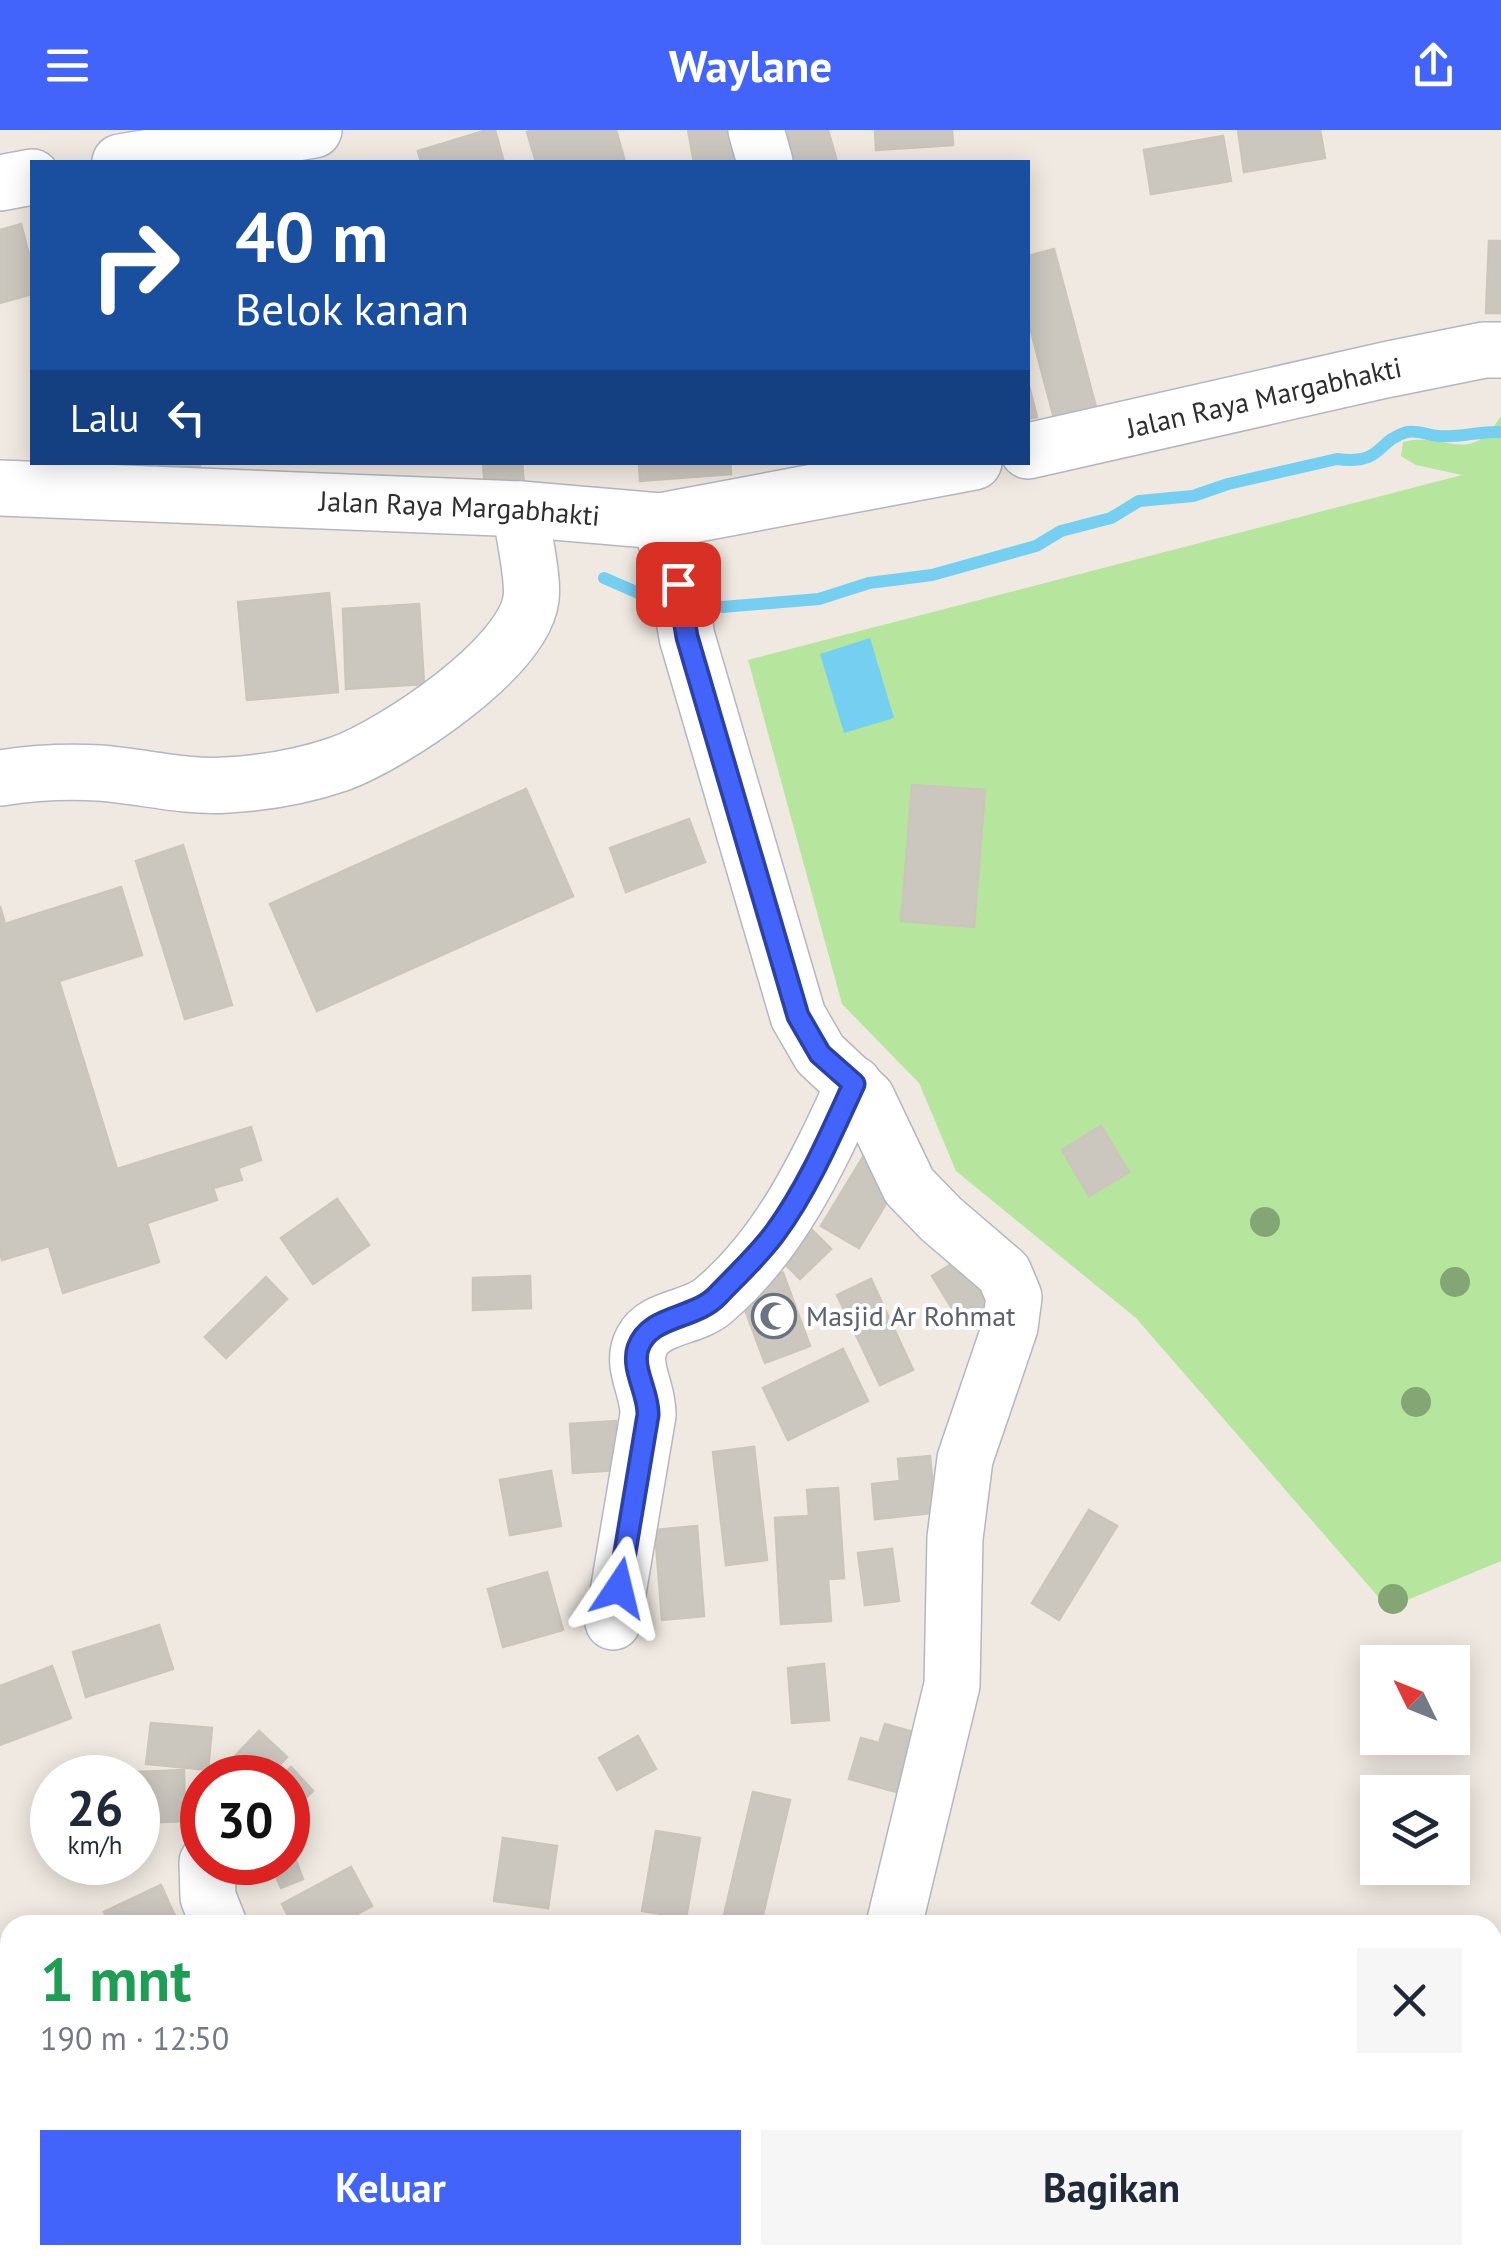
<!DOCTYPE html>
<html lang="id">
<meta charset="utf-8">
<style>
:root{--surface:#fff;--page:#f6f6f7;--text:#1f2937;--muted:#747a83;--accent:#4264fb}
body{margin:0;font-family:"PT Sans",sans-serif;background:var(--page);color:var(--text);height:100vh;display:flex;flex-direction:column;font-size:38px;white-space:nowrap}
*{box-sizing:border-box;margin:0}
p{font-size:32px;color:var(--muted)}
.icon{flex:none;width:55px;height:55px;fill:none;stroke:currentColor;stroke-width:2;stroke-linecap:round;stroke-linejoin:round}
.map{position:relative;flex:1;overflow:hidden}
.sheet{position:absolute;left:0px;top:1785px;width:1502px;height:350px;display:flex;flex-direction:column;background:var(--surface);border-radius:30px 30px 0 0;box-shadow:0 5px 25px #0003}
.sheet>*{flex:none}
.guide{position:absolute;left:30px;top:30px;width:1000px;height:305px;border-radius:0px;box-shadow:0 5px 25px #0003;background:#1a4fa0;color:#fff;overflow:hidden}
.needle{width:65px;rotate:313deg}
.controls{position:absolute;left:1360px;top:1515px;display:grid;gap:20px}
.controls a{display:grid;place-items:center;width:110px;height:110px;border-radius:0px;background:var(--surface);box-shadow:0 5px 25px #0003;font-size:50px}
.speed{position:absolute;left:30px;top:1625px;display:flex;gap:20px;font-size:50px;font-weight:700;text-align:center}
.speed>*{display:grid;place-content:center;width:130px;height:130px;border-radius:50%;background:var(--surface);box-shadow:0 5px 25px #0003;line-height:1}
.speed small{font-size:25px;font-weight:400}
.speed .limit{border:15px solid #d22;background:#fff;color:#111}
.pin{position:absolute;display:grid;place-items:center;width:85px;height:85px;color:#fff;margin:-42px;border-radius:20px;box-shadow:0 5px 15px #0006}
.me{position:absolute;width:110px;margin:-55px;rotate:10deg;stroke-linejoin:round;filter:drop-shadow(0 0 8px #0008)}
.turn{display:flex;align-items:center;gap:35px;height:210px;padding:0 40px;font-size:45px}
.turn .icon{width:130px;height:130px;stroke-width:2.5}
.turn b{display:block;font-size:70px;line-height:85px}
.then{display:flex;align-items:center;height:95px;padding:0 40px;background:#0003;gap:20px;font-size:38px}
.round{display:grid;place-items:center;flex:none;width:105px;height:105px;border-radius:0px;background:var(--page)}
.head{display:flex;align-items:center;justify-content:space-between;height:170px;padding:0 40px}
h1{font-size:60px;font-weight:700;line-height:75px;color:#1e9e55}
.button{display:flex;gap:20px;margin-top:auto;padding:20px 40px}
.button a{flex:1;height:115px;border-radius:0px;background:var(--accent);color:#fff;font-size:40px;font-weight:700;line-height:115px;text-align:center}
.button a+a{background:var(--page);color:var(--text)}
header{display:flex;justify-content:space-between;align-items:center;height:130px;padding:0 40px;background:var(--accent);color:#fff;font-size:45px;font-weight:700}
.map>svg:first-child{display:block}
</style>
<header><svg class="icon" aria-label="menu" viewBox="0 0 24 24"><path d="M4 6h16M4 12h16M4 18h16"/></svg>Waylane<svg class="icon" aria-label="share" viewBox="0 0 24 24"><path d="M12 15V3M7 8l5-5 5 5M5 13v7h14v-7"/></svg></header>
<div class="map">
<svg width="1501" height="2135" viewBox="0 0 1501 2135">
<rect width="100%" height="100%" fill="#efe9e1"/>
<path fill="#b6e59e" d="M1501,286v1145l-113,47 -252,-290 -180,-147 -37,-88 -77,-79 -94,-344 714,-185 -46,-10 -15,-9 2,-14c44,-11 66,26 98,-26z"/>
<path fill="#75cff0" d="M870,508l24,80 -50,15 -24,-79z"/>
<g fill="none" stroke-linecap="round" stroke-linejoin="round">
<g stroke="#75cff0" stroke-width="12">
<path d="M604,448l39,17 24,4"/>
<path d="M697,474l26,3 96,-8 50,-16 63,-8 104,-29 25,-15 50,-13 28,-17 54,-5 35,-12 109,-25c47,6 38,-18 70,-27 11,-2 20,3 31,4 20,2 42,-5 63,-4"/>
</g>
</g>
<g fill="#cbc7bf" stroke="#cbc5ba" stroke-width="2.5">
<path d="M487,0h8l8,29 -12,3h-70l-3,-11z"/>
<path d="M533,0h83l9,32h-89l-9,-30z"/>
<path d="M688,0h62l6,32h-62z"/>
<path d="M759,0h69l9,32h-69z"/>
<path d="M875,0h77l1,15 -77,5z"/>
<path d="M1238,0h82l5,28 -81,14z"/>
<path d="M1223,6l8,45 -80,13 -7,-44z"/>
<path d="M21,94l11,42v28l-32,9v-73z"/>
<path d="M1489,111h12v72h-15z"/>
<path d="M1054,119l42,158 -42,11 -26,-98v-64z"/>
<path d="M1028,252l9,35 -9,2z"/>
<path d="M158,332h42l-1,26h-41z"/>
<path d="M483,332h39l2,25 -39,2z"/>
<path d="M639,332h91l1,12 -91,7z"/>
<path d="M329,463l9,99 -91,8 -9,-98z"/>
<path d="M419,474l5,80 -78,5 -3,-80z"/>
<path d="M912,655l73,5 -11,137 -73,-6z"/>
<path d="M526,659l47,107 -256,115 -47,-107z"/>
<path d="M689,689l16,43 -79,30 -16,-44z"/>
<path d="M183,715l49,160 -47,14 -49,-158z"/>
<path d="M121,757l21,68 -83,26 58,188 134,-42 10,33 -23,8 4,12 -29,8 4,12 -70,23 12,39 -96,31 -14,-47 -47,14 -2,-8v-346l5,18z"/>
<path d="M1101,996l28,46 -40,24 -27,-46z"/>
<path d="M863,1027l38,22 -42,69 -38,-22z"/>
<path d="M337,1069l32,46 -56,39 -32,-46z"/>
<path d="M811,1099l20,20 -31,30 -20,-20z"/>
<path d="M973,1121l31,53 -40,24 -32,-52z"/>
<path d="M783,1143l27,73 -45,17 -27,-72z"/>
<path d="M530,1146l1,32 -58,2v-32z"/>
<path d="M266,1147l21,22 -61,59 -21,-21z"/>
<path d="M871,1149l42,91 -33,15 -43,-90z"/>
<path d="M843,1219l25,52 -80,39 -25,-52z"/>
<path d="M616,1291l2,49 -45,3 -3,-49z"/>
<path d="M754,1317l13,113 -41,5 -13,-113z"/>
<path d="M930,1326l2,22 6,-1 4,35 -67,7 -3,-35 28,-3 -2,-22z"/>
<path d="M551,1341l10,55 -51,9 -10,-55z"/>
<path d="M838,1358l6,90 -16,1 3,42 -50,3 -6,-106 34,-2 -2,-26z"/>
<path d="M1089,1380l28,16 -58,94 -27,-17z"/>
<path d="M697,1396l7,90 -42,4 -7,-90z"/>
<path d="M892,1419l7,52 -34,4 -7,-52z"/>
<path d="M547,1442l16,58 -60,17 -15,-58z"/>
<path d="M159,1495l14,44 -87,28 -13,-45z"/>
<path d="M824,1534l5,56 -37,3 -4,-55z"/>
<path d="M52,1536l19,52 -71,27v-59z"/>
<path d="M151,1593l61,5 -4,42 -62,-6z"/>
<path d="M885,1594l39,11 -17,60 -58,-16 12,-41 18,5z"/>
<path d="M259,1601l28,26 -20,21h-39l-7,-7z"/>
<path d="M638,1606l18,33 -39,21 -18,-32z"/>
<path d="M291,1637l22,24 -25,24v-37h-8z"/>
<path d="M184,1640l1,51 -47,2v-45h-26v-5z"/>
<path d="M753,1662l37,8 -29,123 -37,-8z"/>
<path d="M656,1701l44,7 -14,80 -44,-7z"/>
<path d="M503,1708l54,8 -9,62 -54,-7z"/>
<path d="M289,1713l14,36 -22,9 -11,-26h18z"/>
<path d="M351,1737l21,39 -35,19h-44l-11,-21z"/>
<path d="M161,1755l18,40h-70l-5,-13z"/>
<path d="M423,2125h63l1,1 -9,9h-55l-5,-5z"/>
<path d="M541,2125h28l-10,10h-8z"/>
<path d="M580,2125h44l10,10h-57l-3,-3z"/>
<path d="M738,2125h47l6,6 -4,4h-41z"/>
</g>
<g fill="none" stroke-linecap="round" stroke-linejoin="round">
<defs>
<g id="minor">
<path d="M756,0l9,32"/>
<path d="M120,32l194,-32"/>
<path d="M0,53l32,-6"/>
<path id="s1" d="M1028,321l357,-81 99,-20h17"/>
<path id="s2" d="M0,358l520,21 140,12 314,-59"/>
<path d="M660,391l18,63 9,53 111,379 22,38 47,44 42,88 32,33 63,54 10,24 -4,30 -45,132 -10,79 -3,147 -58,240"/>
<path d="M0,648c32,-5 66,-7 99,-5 43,3 85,15 128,12 38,-2 77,-9 112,-21 53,-19 184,-105 192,-165 3,-20 -8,-67 -11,-90"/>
<path d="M613,1492l35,-207c1,-26 -19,-50 -6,-74 13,-25 50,-22 71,-40 68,-57 105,-139 141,-217"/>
<path d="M207,1732l1,35 11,28"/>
<path d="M0,2085l10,-5"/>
<path d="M1332,2131l3,4"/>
</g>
</defs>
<use href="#minor" stroke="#b4b7c1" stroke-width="58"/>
<use href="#minor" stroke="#fff" stroke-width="55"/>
</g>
<g fill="#84a574">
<circle cx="1265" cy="1092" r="15"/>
<circle cx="1455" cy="1152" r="15"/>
<circle cx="1416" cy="1272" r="15"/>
<circle cx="1393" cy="1469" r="15"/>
</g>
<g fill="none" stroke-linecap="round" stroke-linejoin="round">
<defs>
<path id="route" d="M619,1458l29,-173c1,-22 -17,-46 -10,-67 12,-34 57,-28 80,-53 19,-20 41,-40 57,-62 33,-45 56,-99 79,-149l-34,-30 -22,-38 -111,-379 -9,-53"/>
</defs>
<use href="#route" stroke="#2b41a3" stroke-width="25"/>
<use href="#route" stroke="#4264fb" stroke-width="18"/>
</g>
<defs>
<symbol id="mosque-ring" viewBox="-11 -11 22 22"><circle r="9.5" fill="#fff" stroke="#6b7280" stroke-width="1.5"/><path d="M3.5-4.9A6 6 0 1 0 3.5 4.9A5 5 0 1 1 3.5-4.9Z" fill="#6b7280"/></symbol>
</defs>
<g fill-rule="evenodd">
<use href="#mosque-ring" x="749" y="1161" width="50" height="50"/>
</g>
<g text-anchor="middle" stroke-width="8" stroke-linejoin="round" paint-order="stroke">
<g font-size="28" fill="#2e2e2e" stroke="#fff">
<text dy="10" stroke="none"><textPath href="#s1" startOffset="242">Jalan Raya Margabhakti</textPath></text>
<text dy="10" stroke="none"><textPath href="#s2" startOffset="460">Jalan Raya Margabhakti</textPath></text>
</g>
<g font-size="28" fill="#5b616d" stroke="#fff" text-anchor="start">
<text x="806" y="1196">Masjid Ar Rohmat</text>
</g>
</g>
</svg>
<div class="controls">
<a><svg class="needle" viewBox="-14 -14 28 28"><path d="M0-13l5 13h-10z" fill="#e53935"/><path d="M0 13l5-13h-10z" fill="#747a83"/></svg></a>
<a><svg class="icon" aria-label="layers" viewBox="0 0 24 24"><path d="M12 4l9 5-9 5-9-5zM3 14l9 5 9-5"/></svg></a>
</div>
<div class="speed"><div>26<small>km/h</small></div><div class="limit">30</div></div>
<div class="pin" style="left:678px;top:454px;background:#d93025"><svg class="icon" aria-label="arrive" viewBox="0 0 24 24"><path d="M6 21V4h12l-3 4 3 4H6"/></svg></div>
<svg class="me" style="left:619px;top:1458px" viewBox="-20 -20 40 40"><path d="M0-17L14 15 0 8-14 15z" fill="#4264fb" stroke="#fff" stroke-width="4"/></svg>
<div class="guide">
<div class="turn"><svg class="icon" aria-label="right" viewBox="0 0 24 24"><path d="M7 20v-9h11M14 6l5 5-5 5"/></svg><div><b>40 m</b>Belok kanan</div></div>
<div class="then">Lalu<svg class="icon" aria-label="left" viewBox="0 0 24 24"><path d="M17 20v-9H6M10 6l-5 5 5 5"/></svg></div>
</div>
<section class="sheet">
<div class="head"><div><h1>1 mnt</h1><p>190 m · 12:50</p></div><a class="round"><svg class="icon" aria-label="close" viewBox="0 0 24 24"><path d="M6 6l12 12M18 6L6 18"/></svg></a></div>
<div class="button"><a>Keluar</a><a>Bagikan</a></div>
</section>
</div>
